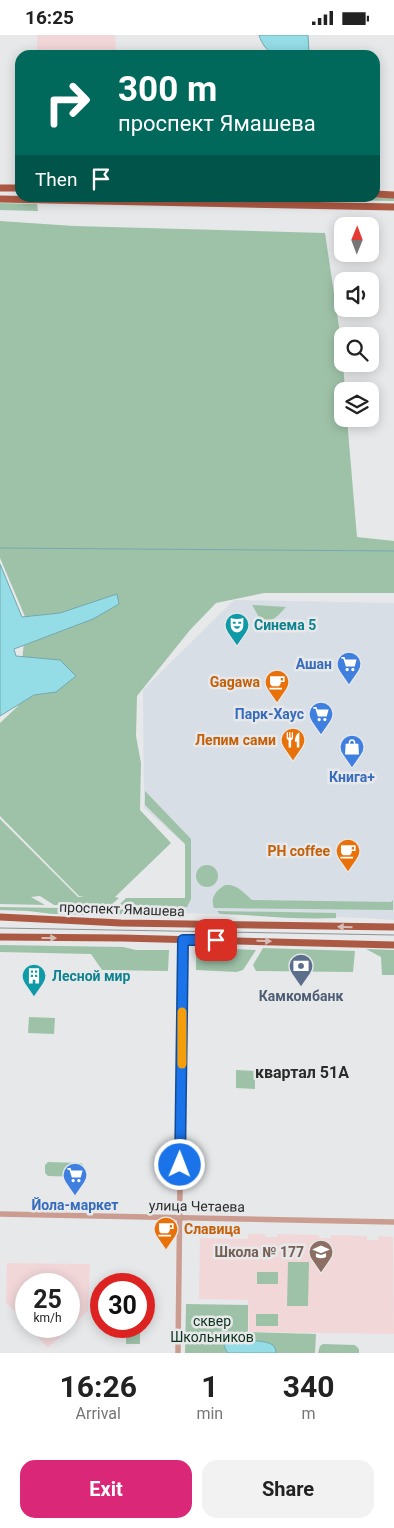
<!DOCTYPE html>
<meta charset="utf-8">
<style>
:root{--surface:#fff;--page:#f2f2f2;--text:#222;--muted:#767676;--accent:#db2777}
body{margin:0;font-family:Roboto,sans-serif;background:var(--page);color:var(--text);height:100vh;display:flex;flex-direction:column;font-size:19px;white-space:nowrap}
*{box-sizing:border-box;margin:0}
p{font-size:16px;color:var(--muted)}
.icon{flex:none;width:28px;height:28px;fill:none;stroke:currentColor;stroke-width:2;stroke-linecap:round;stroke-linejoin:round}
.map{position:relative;height:1318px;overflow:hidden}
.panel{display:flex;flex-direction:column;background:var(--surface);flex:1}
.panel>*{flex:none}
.hud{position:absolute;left:15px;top:15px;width:365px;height:152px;border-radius:15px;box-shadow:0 2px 12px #0003;background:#00695c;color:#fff;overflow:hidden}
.needle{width:32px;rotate:1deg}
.tools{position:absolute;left:334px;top:182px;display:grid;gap:10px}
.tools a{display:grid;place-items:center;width:45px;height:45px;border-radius:10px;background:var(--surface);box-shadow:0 2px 12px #0003;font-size:25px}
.speed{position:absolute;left:15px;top:1238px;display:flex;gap:10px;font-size:25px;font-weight:700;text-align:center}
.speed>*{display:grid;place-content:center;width:65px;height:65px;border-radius:50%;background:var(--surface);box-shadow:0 2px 12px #0003;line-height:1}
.speed small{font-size:12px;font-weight:400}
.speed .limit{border:8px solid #d22;background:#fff;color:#111}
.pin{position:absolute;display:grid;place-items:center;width:42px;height:42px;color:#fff;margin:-21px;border-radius:10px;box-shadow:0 2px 8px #0006}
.me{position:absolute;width:55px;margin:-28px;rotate:1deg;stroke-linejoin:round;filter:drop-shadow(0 0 4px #0008)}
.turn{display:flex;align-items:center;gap:18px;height:105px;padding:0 20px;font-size:22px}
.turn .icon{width:65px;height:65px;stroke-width:2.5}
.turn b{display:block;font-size:35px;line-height:42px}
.then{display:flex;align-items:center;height:48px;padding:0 20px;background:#0003;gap:10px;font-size:19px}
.eta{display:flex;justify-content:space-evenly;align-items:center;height:85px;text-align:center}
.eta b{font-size:30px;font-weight:700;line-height:35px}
.primary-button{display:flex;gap:10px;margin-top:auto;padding:10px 20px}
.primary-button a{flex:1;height:58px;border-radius:15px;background:var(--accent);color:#fff;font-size:20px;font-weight:700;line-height:58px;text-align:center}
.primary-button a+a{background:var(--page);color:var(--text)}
.status{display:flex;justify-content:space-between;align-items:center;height:35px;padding:0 25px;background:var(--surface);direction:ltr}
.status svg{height:14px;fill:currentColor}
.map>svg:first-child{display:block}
</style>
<div class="status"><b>16:25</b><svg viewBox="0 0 49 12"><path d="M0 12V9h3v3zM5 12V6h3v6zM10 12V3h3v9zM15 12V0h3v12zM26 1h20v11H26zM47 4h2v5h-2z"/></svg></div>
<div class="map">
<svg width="394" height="1318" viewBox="0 0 394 1318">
<rect width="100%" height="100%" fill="#e7e8ea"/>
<path fill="#d7dee5" d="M234,565l160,3v317l-29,-2 -186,-5 3,-2 5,-12 1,-52 -44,-39 -1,-118z"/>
<g fill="#f2d7d9">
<path d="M37,0h78l1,20h-79z"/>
<path d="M248,1199h17v3h12v-3l42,1v3h12v-3l36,1v4h11v-4l15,1 1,97 -145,-2 -1,-32 -49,-1 1,-61 48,1z"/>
<path d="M7,1228l83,1 -2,47 -40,37 -20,-22h41v-42h-43v40l-20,-22z"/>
</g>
<g fill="#9ec2a8">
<path d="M209,163h185v3z"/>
<path d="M0,168l37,1 1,7 -38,-1z"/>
<path d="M0,186l74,5 251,7 17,114 3,44h-3v28h5l10,118 37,4v52h-130l-48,10 -26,27 -53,66 -1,40 5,27 -1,47 31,33 -56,54 4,1 -8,7h-57l-14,-9 -9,1 14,8 -45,-1v-85l78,78h6l-5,-1 -79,-80v-93l18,-17 8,-87 -26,-61z"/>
<path d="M252,570l34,2c-5,5 -16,20 -25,12 -3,-2 -6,-10 -9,-14z"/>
<path d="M145,756l46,48v60l-4,8 -68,-2 7,-7h59v-54l-40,-39z"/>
<circle cx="207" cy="841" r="11"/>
<path d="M225,850c12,-1 18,7 27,15l139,2 2,-2v10l-179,-2c-4,-11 2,-17 11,-23z"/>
<path d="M0,872l183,3 -4,3h-40l-31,2 -55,-1 -25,-3 -28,-1z"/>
<path d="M217,876l119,2v5c-39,2 -77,-3 -116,-4z"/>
<path d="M0,910l123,2 13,3h33l-1,21 -66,-1 -11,-16 -91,-2z"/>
<path d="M263,913l92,3 -2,21 -97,-1 -3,-6z"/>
<path d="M231,914l25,1 -13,20 -6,2 -41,-2v-20z"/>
<path d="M366,914l28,1v25h-12l-1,-18z"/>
<path d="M29,982l26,1 -1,16 -26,-1z"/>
<path d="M236,1035l19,1v18l-19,-1z"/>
<path d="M48,1127l33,1 3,3 -1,8 -4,3 -31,-1 -3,-3v-8z"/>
<path d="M288,1227h21l-1,44h-21z"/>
<rect x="257" y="1237" width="21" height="12"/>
<path d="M186,1269l62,1v27l68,2 -1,19h-130z"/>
<rect x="256" y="1279" width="22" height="12"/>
<path d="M116,1291h24v18h-14v-16h-10z"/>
<path d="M323,1309l32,1 4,4v4h-41l2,-7z"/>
</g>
<g fill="#95dde6" stroke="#75a8ae">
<path d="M259,0h49l1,18c-10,4 -33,3 -41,-3 -4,-3 -8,-11 -9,-15z"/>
<path d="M0,529l22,53 38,-4 57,-19 2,10 -26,15 -79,30 2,7 44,4 16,16 -20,16 -22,3 -34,21z"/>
<path d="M236,1299c5,1 8,3 12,5 10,4 28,0 28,14h-48c-8,-10 -2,-16 8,-19z"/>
</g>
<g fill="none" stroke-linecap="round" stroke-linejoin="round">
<path stroke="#75a8ae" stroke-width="1" d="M0,513l394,3"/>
<g stroke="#cb9c90" stroke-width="5.5">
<path d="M0,1179l394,8"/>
<path d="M178,1318l5,-413"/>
</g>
<g stroke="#ac5944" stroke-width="7">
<path d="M0,153h20"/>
<path d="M375,159l19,1"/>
<path d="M0,164l394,8"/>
<path d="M0,882l121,6 273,4"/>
<path d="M0,902l122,1 272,7"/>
</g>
<path stroke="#909192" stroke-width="1" d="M0,893l394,7"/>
</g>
<defs><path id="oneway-solid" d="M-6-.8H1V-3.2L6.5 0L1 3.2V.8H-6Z" transform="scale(1.25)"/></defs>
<g fill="#d5bdb8">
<use href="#oneway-solid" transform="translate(345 892) rotate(-179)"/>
<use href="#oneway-solid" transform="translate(49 903)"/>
<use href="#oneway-solid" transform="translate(264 906) rotate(1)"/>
</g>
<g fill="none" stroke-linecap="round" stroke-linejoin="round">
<defs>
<path id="route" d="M180,1130l3,-225h33"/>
</defs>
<use href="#route" stroke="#114b97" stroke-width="12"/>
<use href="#route" stroke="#1a73e8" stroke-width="9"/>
<path stroke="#f59e0b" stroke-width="9" d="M182,1029v-52"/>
</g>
<defs>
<symbol id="theatre-pin" viewBox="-11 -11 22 30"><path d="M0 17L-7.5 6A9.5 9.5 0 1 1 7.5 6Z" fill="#0f9aa8" stroke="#e7e8ea"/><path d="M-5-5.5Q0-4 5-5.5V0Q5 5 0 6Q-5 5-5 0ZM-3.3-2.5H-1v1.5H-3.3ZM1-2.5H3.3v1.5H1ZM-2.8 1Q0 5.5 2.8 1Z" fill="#fff"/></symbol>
<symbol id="supermarket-pin" viewBox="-11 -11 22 30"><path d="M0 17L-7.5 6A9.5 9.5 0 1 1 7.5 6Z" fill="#3f7fe0" stroke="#e7e8ea"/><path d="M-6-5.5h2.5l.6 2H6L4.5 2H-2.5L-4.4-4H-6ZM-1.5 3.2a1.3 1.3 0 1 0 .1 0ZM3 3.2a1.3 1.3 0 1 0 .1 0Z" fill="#fff"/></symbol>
<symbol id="cafe-pin" viewBox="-11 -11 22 30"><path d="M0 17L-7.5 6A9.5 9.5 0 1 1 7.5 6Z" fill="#e8710a" stroke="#e7e8ea"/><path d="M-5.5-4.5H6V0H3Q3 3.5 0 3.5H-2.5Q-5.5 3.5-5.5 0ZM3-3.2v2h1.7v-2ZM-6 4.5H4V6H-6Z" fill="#fff"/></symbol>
<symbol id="restaurant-pin" viewBox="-11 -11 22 30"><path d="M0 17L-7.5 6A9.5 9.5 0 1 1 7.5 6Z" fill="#e8710a" stroke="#e7e8ea"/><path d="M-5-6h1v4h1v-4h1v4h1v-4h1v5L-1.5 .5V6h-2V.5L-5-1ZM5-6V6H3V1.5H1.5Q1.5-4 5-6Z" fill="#fff"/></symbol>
<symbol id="shop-pin" viewBox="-11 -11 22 30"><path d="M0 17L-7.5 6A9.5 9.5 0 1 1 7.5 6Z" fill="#3f7fe0" stroke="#e7e8ea"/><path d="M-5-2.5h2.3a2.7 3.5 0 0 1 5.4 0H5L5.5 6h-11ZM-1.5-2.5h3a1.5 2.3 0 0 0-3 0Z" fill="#fff"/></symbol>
<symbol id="bank-pin" viewBox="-11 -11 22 30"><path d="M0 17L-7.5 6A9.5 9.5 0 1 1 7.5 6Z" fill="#5c6f8a" stroke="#e7e8ea"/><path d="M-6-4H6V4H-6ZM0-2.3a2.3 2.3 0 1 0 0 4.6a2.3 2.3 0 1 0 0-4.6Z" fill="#fff"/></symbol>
<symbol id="building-pin" viewBox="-11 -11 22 30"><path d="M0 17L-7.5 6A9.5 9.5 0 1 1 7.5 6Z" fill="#0f9aa8" stroke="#e7e8ea"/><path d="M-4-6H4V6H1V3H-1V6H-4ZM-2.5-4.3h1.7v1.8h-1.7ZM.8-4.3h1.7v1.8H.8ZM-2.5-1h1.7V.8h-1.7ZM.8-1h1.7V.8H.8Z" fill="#fff"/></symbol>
<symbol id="school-pin" viewBox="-11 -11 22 30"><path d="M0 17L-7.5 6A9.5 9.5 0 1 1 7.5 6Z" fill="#8d6e63" stroke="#e7e8ea"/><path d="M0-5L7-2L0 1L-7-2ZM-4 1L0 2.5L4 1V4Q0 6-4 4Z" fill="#fff"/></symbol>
</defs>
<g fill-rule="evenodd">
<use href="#theatre-pin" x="223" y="576" width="28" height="38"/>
<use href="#supermarket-pin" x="335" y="615" width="28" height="38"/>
<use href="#cafe-pin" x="263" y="633" width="28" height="38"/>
<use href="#supermarket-pin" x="307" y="665" width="28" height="38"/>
<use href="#restaurant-pin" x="279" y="691" width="28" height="38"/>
<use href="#shop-pin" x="338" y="698" width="28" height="38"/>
<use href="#cafe-pin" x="334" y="802" width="28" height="38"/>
<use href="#bank-pin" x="287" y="917" width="28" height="38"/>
<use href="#building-pin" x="20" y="927" width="28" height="38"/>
<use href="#supermarket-pin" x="61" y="1126" width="28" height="38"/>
<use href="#cafe-pin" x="152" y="1180" width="28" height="38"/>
<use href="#school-pin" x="307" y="1203" width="28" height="38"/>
</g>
<g text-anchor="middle" stroke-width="5" stroke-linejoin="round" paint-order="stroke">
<g font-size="14" font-weight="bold" fill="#0d838f" stroke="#e7e8ea" text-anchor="start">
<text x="254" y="595">Синема 5</text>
<text x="52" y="946">Лесной мир</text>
</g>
<g font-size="14" font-weight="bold" fill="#366cbe" stroke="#e7e8ea" text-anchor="end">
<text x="332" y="634">Ашан</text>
<text x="304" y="684">Парк-Хаус</text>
<text x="352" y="747" text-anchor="middle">Книга+</text>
<text x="75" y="1175" text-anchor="middle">Йола-маркет</text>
</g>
<g font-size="14" font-weight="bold" fill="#c56008" stroke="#e7e8ea" text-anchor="end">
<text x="260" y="652">Gagawa</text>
<text x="276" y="710">Лепим сами</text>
<text x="330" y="821">PH coffee</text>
<text x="184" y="1199" text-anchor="start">Славица</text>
</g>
<g font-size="14" fill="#2a2b2b" stroke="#e7e8ea">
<text transform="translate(122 874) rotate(2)" y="5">проспект Ямашева</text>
<text transform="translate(197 1171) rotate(1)" y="5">улица Четаева</text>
</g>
<g font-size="14" font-weight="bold" fill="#4e5e75" stroke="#e7e8ea">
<text x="301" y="966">Камкомбанк</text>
</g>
<g font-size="14" font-weight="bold" fill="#785e54" stroke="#e7e8ea" text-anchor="end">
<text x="304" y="1222">Школа № 177</text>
</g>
<g font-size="14" fill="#0b331b" stroke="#e7e8ea">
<text x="212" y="1291">сквер<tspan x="212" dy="16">Школьников</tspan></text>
</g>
<g font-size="16" font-weight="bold" fill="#2a2b2b" stroke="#e7e8ea">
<text x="302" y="1043">квартал 51А</text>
</g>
</g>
</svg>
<div class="tools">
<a><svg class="needle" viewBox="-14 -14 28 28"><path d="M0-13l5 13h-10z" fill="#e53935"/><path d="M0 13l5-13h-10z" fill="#767676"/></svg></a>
<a><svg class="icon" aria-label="sound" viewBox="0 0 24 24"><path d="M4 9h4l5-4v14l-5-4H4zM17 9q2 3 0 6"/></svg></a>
<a><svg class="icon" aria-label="search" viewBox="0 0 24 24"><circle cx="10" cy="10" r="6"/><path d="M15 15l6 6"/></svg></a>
<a><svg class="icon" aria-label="layers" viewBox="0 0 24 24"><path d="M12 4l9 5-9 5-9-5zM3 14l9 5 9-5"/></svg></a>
</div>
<div class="speed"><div>25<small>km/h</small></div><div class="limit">30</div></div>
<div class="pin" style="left:216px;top:905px;background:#d93025"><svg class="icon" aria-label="arrive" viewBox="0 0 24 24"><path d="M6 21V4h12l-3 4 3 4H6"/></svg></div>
<svg class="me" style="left:180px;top:1130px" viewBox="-20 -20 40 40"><circle r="17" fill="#1a73e8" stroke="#fff" stroke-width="3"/><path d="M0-11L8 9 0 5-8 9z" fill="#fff"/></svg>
<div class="hud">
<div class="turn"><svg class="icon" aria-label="right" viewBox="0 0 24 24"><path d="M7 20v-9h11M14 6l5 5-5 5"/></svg><div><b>300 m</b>проспект Ямашева</div></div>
<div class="then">Then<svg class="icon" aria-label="arrive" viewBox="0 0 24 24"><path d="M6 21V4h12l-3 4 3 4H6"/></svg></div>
</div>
</div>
<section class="panel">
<div class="eta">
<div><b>16:26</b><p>Arrival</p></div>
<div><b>1</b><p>min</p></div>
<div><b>340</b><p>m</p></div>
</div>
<div class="primary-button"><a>Exit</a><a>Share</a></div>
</section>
